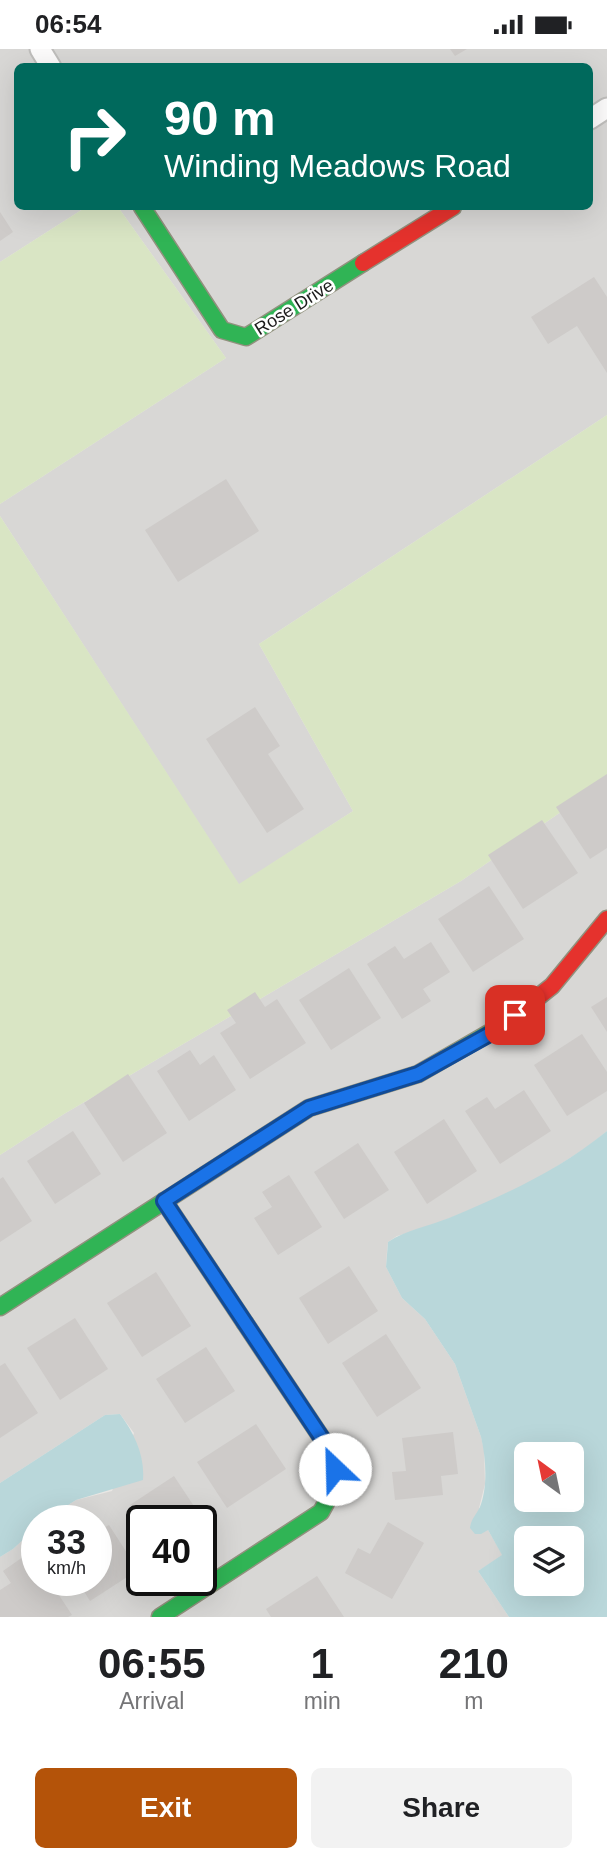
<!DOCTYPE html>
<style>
:root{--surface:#fff;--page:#f2f2f2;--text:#202124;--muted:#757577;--accent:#b45309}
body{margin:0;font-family:Arial,sans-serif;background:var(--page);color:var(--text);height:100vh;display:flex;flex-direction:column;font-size:26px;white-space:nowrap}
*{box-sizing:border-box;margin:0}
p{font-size:23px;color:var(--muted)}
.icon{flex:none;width:38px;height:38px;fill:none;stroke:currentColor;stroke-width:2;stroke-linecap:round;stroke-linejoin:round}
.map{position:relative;height:1568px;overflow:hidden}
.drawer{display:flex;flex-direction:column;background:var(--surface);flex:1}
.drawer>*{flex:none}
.banner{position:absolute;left:14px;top:14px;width:579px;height:147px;border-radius:10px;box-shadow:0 7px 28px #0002;background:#00695c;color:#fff;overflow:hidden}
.needle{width:46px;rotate:327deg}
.buttons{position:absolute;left:514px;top:1393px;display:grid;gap:14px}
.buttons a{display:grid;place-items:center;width:70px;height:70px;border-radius:10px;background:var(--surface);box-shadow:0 7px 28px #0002;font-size:35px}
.speed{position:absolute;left:21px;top:1456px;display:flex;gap:14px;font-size:35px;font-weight:700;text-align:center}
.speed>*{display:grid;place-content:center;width:91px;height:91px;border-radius:50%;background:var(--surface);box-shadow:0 7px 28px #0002;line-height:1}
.speed small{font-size:18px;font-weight:400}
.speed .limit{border:4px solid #111;border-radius:10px;background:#fff;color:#111}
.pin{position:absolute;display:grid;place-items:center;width:60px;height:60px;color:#fff;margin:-30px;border-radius:14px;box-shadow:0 4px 10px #0006}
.me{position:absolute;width:77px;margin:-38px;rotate:336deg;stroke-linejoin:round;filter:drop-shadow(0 0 5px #0008)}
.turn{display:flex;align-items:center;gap:24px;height:147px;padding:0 35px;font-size:32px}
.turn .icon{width:91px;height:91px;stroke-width:2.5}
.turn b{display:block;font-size:49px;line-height:60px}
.eta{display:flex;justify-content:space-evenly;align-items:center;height:119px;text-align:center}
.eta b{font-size:42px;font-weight:700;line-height:49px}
.primary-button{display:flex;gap:14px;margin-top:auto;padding:14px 35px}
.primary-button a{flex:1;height:80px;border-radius:10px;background:var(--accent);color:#fff;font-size:28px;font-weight:700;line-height:80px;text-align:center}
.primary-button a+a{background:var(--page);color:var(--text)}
.status{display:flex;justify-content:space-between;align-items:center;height:49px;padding:0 35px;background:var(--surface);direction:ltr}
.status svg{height:19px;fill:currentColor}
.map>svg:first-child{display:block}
</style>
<div class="status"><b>06:54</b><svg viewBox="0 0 49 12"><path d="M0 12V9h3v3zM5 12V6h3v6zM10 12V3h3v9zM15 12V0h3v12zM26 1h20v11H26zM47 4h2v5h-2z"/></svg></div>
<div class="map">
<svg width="607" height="1568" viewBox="0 0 607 1568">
<rect width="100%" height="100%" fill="#e9e7e4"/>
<g fill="#d8d7d5" fill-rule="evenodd">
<path d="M0,0h607v366l-348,229 94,167 -114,74 -239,-369v-12l226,-146 -108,-151h472v-140h-572v140h68l-86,55z"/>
<path d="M607,729v353l-17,14 -51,33 -37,19 -74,30 -31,9 -9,6 -1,9 -1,16 16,31 23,21 30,45 26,73 3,12 1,35 -6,24 9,22 15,26 -25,15 31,46h-509v-60l13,-8 24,-22v53h59v-59h-53l33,-21 36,-9 22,-58 -14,-19 -15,1 -105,68v-328l64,-41 397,-233 139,-96zM142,1472h59v59h-59z"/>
</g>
<g fill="#d9e5c4">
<path d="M86,158h32l108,151 -226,146v-242z"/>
<path d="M607,366v363l-7,7 -139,96 -397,233 -64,41v-639l239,368 114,-73 -94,-167z"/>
</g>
<g fill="#b9d7da" fill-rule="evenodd">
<path d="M607,1082v486h-98l-31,-46 24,-16 -14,-25 -7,4h-6l-5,-6c1,-9 6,-13 10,-21 8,-20 6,-49 1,-70l-26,-73 -30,-45 -23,-21 -16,-31 2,-25c18,-12 41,-16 61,-24 57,-24 109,-47 158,-87zM527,1405h45v46h-45zM527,1489h45v46h-45z"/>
<path d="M120,1365c14,19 25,41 23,66l-67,20 -33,21h-6v6l-24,22 -13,8v-74l105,-68z"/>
</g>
<g fill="#cecbc9">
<path d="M450,0h17l-12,7z"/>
<path d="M0,163l13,20 -13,9z"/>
<path d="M594,228l13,20v76l-30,-47 -29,18 -17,-27z"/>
<path d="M226,430l33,52 -81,51 -33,-52z"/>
<path d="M255,658l25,39 -12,8 36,55 -37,24 -61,-94z"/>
<path d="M607,725v74l-17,11 -34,-52z"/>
<path d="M542,771l36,53 -55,36 -35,-54z"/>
<path d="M489,837l35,53 -51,33 -35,-53z"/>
<path d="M431,893l19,30 -27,17 8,12 -29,18 -35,-55 28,-18 9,13z"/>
<path d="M349,919l32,50 -50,32 -32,-50z"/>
<path d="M255,943l10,15 12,-8 29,44 -56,36 -30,-46 16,-10 -9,-13z"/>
<path d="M607,948v35l-16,-25z"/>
<path d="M582,985l25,38v19l-40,25 -33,-51z"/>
<path d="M190,1001l10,15 14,-10 22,35 -47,31 -32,-50z"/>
<path d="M128,1025l39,59 -44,29 -39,-59z"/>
<path d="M524,1041l27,41 -51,33 -35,-53 22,-14 8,12z"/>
<path d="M444,1070l33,52 -50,33 -33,-52z"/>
<path d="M73,1082l28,43 -46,30 -28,-43z"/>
<path d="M358,1094l31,47 -45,29 -30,-47z"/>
<path d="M289,1126l33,52 -44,28 -24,-37 18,-11 -10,-15z"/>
<path d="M3,1128l29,44 -32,21v-63z"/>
<path d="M349,1217l29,45 -50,33 -29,-46z"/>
<path d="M156,1223l35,54 -49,31 -35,-54z"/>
<path d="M75,1269l33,51 -48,31 -33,-52z"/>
<path d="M386,1285l35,54 -44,29 -35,-54z"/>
<path d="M206,1298l29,44 -50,32 -29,-44z"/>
<path d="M5,1314l33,50 -38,25v-72z"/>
<path d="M256,1375l30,45 -59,39 -30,-46z"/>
<path d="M453,1383l5,42 -17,2 2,19 -48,5 -3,-28 14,-1 -4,-33z"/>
<path d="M174,1427l33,50 -6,3v-8h-60l-11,-16z"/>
<path d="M388,1473l36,21 -32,56 -47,-26 13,-25 12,6z"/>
<path d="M109,1476l29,45 -48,31 -13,-21h19v-47z"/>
<path d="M30,1503l7,10v18h12l23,35 -4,2h-68v-27l11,-7 -8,-12z"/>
<path d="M317,1527l27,41h-73l-5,-8z"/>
</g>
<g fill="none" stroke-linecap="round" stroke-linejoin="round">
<defs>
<g id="street">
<path d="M40,0l11,18"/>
<path d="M590,70l17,-11"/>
</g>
<g id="fast">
<path d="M142,158l80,123 24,7 117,-74"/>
<path d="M0,1258l309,-199 109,-34 85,-49"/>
<path d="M160,1568l161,-105 16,-29 -4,-28 -88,-132"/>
</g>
<g id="jam">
<path d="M363,214l90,-56"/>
<path d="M503,976l49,-39 55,-67"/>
<path d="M164,1152l81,122"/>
</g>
</defs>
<use href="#street" stroke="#bfbebc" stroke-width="23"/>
<use href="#fast" stroke="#91917e" stroke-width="19"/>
<use href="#jam" stroke="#91917e" stroke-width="19"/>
<use href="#street" stroke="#fcfbfb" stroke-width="19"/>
<use href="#fast" stroke="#30b455" stroke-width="16"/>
<use href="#jam" stroke="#e5322d" stroke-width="16"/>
</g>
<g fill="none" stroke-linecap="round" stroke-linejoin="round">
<defs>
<path id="route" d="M335,1420l-2,-14 -169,-254 145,-93 109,-34 79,-44 18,-15"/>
</defs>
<use href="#route" stroke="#114b97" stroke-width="18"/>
<use href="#route" stroke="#1a73e8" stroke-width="12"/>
</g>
<g text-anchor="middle" stroke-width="5" stroke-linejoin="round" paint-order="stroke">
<g font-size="18" fill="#1b1b1b" stroke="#fff">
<text transform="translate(294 258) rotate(-32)" y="6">Rose Drive</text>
</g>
</g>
</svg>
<div class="buttons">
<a><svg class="needle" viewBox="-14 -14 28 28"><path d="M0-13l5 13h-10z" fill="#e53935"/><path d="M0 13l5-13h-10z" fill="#757577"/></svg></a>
<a><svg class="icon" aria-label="layers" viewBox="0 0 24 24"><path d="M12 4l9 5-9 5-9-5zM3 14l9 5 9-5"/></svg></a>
</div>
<div class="speed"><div>33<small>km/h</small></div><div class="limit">40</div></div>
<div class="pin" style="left:515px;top:966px;background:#d93025"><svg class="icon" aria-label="arrive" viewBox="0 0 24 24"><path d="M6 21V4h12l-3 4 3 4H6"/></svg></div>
<svg class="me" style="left:335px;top:1420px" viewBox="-20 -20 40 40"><circle r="19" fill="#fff"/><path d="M0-13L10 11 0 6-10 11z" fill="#1a73e8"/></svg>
<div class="banner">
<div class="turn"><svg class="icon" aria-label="right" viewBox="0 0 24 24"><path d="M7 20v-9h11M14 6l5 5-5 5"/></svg><div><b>90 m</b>Winding Meadows Road</div></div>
</div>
</div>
<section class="drawer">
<div class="eta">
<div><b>06:55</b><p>Arrival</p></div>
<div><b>1</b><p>min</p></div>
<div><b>210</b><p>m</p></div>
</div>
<div class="primary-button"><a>Exit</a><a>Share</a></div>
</section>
